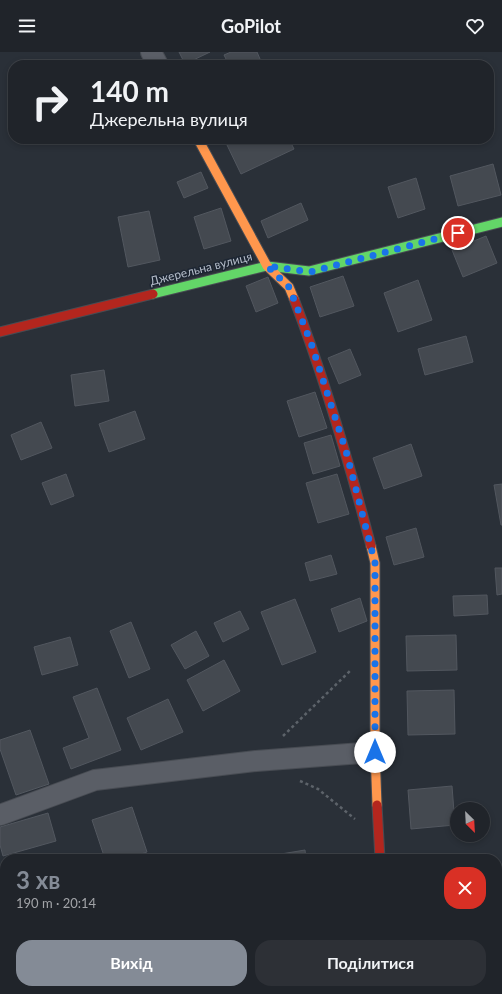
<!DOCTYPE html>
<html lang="uk">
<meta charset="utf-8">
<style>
:root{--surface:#20242a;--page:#2d3036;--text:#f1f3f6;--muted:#a2a4a8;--line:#3d4147;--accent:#848b96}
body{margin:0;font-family:Lato,sans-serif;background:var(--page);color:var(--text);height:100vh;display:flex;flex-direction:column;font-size:15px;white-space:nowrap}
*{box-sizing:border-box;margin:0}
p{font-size:13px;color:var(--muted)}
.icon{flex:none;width:22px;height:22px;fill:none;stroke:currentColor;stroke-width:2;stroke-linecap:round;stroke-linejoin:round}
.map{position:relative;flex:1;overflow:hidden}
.details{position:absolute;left:0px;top:802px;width:502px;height:140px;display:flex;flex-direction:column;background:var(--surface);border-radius:16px 16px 0 0;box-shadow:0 2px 6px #0003,0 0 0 1px var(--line)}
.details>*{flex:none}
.banner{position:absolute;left:8px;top:8px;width:486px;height:84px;border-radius:16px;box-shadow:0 2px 6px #0003,0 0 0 1px var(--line);background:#20242a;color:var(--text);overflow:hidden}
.needle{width:26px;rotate:156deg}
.tools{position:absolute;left:450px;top:750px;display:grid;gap:8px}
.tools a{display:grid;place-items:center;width:40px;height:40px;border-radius:50%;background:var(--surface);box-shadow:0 2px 6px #0003,0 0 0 1px var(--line);font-size:20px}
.pin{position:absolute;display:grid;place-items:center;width:34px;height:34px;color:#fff;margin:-17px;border:2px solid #fff;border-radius:50%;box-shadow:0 1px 4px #0007}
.me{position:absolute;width:44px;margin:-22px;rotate:0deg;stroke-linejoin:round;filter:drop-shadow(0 0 3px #0008)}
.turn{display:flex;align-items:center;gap:14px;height:84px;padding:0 16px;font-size:18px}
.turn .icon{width:52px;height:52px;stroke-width:2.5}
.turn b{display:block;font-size:28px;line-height:34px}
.round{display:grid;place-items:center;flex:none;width:42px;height:42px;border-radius:16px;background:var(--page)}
.summary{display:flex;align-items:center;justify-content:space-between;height:68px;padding:0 16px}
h1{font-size:24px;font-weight:700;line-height:30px;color:var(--accent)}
.action{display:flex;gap:8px;margin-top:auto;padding:8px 16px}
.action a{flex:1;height:46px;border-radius:16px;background:var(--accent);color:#fff;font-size:16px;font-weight:700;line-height:46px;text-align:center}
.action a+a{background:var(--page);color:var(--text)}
header{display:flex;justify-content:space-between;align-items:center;height:52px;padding:0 16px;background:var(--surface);font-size:18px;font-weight:700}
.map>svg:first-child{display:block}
</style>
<header><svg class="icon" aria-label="menu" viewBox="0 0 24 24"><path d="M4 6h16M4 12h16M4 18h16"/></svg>GoPilot<svg class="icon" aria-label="heart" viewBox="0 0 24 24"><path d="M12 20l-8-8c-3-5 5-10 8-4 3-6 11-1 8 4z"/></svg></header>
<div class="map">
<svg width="502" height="942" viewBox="0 0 502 942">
<rect width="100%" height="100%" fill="#2a3038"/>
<g fill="#444950" stroke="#52575f">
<path d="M179,0h31l-25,12z"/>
<path d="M231,0h26l3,7 -13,6h-18l-5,-10z"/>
<path d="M240,87h49l5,10 -53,25 -14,-29z"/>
<path d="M493,112l8,31 -43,11 -8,-30z"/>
<path d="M201,120l7,16 -24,10 -7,-16z"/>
<path d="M416,126l9,31 -27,9 -10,-31z"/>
<path d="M301,151l7,17 -40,18 -7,-17z"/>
<path d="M221,156l10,33 -27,8 -10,-32z"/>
<path d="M149,159l11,49 -32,7 -10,-50z"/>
<path d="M486,184l11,27 -34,14 -11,-27z"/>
<path d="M343,224l11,30 -34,11 -10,-30z"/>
<path d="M268,225l10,26 -22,9 -10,-26z"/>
<path d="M418,228l14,40 -34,12 -14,-39z"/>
<path d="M466,284l7,26 -48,13 -7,-26z"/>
<path d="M350,297l11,26 -22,9 -11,-26z"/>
<path d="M104,318l5,31 -34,5 -4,-31z"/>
<path d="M315,340l12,36 -28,9 -12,-36z"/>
<path d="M135,359l10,28 -36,13 -10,-28z"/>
<path d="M41,370l11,26 -31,12 -10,-25z"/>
<path d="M331,383l9,31 -27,8 -9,-31z"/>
<path d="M411,392l11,32 -38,13 -11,-31z"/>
<path d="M66,422l8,22 -23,9 -9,-22z"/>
<path d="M337,422l12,40 -31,9 -12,-40z"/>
<path d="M502,432v41h-1l-7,-40z"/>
<path d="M416,476l8,29 -30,8 -8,-28z"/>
<path d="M331,503l6,19 -27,7 -5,-18z"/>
<path d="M495,516h7v26l-5,1z"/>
<path d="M487,543l1,19 -34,2 -1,-20z"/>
<path d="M360,546l7,23 -28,11 -8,-23z"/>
<path d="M295,547l21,53 -34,13 -21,-53z"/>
<path d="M240,559l9,18 -26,13 -9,-19z"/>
<path d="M131,570l19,47 -21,9 -19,-47z"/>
<path d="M196,579l13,25 -24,13 -14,-24z"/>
<path d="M456,583l1,35 -50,1 -1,-35z"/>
<path d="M70,585l8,28 -36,10 -8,-28z"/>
<path d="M224,608l16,31 -37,20 -16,-31z"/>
<path d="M97,636l24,62 -50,19 -8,-21 26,-10 -16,-41z"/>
<path d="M454,638l1,44 -47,1 -1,-44z"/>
<path d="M168,647l15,33 -42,18 -14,-32z"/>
<path d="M30,678l19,54 -33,11 -16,-46v-9z"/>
<path d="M452,734l3,39 -44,4 -3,-39z"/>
<path d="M132,755l15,45 -22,7h-20l-13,-39z"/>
<path d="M48,761l8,28 -53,15 -3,-11v-18z"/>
<path d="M305,798l1,9h-43v-2z"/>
<path d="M497,934h5v8h-16l-1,-5h12z"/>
<path d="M358,937v5h-37v-4z"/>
<path d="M459,937l1,5h-42z"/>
</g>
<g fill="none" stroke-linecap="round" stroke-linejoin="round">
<defs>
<g id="street">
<path d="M151,0l7,13"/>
<path d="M0,763l95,-35 161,-19 119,-9"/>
<path d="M383,937v5"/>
</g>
<path id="fast" d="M153,242l114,-28 42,5 193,-49"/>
<g id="slow">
<path d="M198,87l69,127 22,21 5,12"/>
<path d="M371,494l4,17v189l2,53"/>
</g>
<g id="jam">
<path d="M294,247c31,81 55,163 77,247"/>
<path d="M0,280l153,-38"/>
<path d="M377,753l3,54"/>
</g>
</defs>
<use href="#street" stroke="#484c53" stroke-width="22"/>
<use href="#fast" stroke="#484c53" stroke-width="11"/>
<use href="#slow" stroke="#484c53" stroke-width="11"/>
<use href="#jam" stroke="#484c53" stroke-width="11"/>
<g stroke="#5d636a" stroke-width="2.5" stroke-dasharray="3 3" stroke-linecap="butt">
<path d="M283,684l68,-66"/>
<path d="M300,729l18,8 37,30"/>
</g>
<use href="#street" stroke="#5a5e66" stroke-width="20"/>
<use href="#fast" stroke="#63d668" stroke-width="9"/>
<use href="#slow" stroke="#ff974d" stroke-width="9"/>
<use href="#jam" stroke="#b3261e" stroke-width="9"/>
</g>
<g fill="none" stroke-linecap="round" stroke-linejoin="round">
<path stroke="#1a73e8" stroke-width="7" stroke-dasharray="0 12.6" d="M375,700v-189l-29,-112 -35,-108 -22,-56 -22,-21 43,6 148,-39"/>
</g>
<g text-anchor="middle" stroke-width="3" stroke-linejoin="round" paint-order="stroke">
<g font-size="12" fill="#b4bcc9" stroke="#1d2633">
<text transform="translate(201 217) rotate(-14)" y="4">Джерельна вулиця</text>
</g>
</g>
</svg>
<div class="tools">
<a><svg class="needle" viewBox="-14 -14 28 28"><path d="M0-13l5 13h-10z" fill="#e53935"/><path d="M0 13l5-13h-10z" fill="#a2a4a8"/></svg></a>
</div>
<div class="pin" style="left:458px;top:181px;background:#d93025"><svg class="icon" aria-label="arrive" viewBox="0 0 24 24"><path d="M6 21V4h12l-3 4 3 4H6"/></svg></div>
<svg class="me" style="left:375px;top:700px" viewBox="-20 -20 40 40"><circle r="19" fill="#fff"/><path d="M0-13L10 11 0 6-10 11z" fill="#1a73e8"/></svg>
<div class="banner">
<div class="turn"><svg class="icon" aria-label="right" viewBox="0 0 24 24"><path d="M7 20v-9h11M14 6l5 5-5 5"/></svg><div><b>140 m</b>Джерельна вулиця</div></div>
</div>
<section class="details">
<div class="summary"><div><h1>3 хв</h1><p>190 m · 20:14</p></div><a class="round" style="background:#d93025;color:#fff"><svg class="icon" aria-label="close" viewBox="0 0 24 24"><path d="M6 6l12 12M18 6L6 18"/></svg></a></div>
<div class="action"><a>Вихід</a><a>Поділитися</a></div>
</section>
</div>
